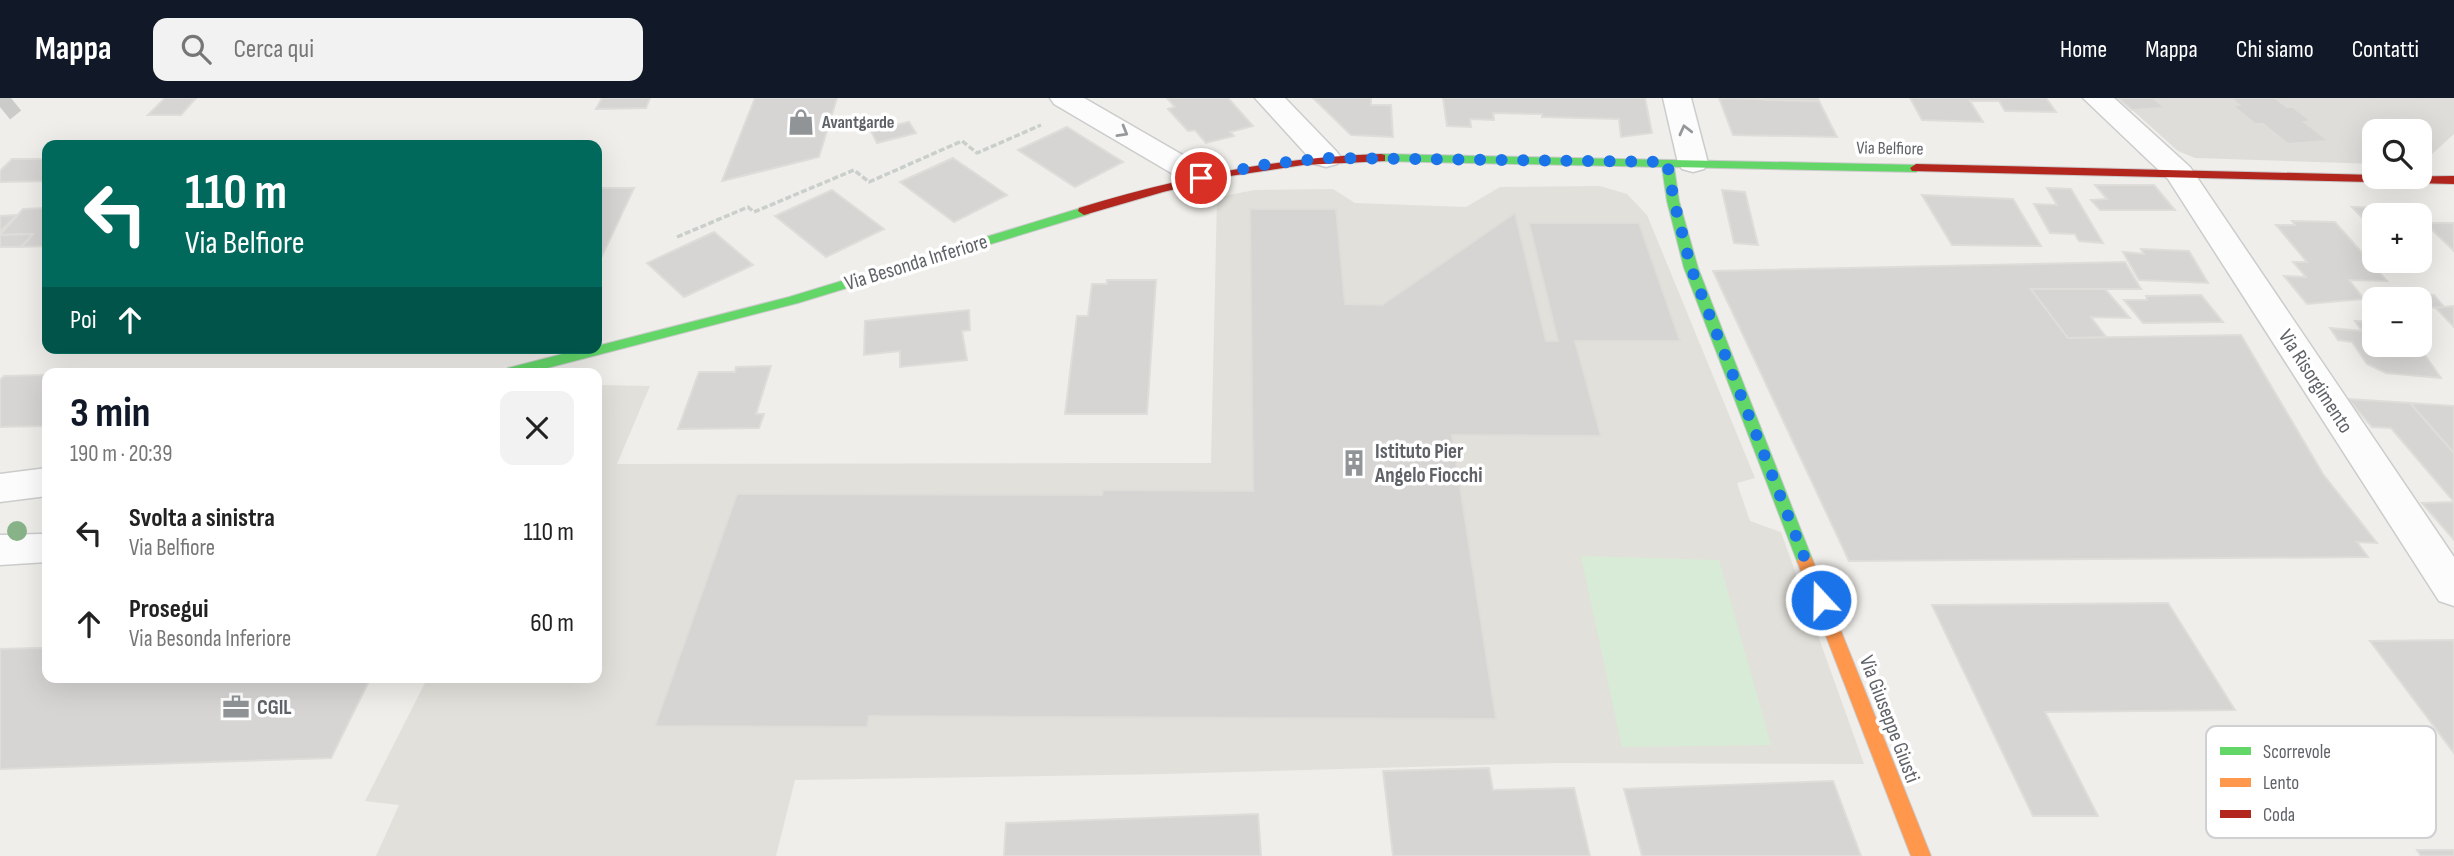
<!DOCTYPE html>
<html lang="it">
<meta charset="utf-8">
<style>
:root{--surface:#fff;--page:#f2f2f2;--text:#222;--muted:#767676;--accent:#111827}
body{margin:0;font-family:"Sofia Sans Condensed",sans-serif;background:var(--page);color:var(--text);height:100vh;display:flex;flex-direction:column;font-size:26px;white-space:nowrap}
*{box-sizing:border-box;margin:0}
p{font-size:23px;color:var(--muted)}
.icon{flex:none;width:38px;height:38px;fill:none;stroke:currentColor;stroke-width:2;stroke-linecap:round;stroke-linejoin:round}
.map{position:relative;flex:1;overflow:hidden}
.sheet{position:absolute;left:42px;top:270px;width:560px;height:315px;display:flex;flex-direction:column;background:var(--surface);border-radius:14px;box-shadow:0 7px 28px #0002}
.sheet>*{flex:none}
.hud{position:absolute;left:42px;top:42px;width:560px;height:214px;border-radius:14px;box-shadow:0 7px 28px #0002;background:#00695c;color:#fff;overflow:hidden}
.buttons{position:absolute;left:2362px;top:21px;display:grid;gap:14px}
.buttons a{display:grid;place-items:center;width:70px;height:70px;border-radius:14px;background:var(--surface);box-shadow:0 7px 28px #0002;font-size:35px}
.pin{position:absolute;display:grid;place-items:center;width:60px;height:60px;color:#fff;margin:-30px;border:4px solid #fff;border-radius:50%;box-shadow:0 2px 7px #0007}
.me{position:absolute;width:77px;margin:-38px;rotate:339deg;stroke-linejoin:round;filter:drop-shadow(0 0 5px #0008)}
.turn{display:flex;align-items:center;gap:24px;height:147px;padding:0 28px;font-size:32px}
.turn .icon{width:91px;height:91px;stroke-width:2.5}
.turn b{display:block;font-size:49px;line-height:60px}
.then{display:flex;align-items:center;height:66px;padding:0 28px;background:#0003;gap:14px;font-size:26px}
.round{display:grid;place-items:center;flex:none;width:74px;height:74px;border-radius:14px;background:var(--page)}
.summary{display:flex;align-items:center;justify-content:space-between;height:119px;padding:0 28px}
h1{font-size:42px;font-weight:700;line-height:52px;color:var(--accent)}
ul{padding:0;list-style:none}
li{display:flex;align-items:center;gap:21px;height:91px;padding:0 28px}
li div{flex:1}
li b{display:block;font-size:26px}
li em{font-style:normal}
header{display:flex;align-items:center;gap:42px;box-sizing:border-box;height:98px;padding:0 35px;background:var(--accent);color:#fff}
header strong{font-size:33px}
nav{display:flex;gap:38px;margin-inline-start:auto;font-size:24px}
.search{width:490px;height:63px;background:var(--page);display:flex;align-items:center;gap:18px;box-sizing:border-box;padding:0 24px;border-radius:14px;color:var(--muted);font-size:26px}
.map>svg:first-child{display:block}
</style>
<header>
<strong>Mappa</strong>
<div class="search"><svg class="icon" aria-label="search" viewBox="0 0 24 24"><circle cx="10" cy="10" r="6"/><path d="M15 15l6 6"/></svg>Cerca qui</div>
<nav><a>Home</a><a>Mappa</a><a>Chi siamo</a><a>Contatti</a></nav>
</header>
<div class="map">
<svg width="2454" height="758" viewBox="0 0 2454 758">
<rect width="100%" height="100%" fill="#efeeea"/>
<path fill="#dfddda" d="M2119,0h335v36l-34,31v-34h-45v33l-180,-6 -17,-7z"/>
<path fill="#e2e0da" d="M1600,88l27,8 20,21 108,263 -18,5 13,38 31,11 83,232 -308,-1 -390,11 -371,6 -19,76h-400l23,-51 -34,-4 63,-124h169v-292l53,1 -33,78 594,-1 6,-266 38,-7 78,-1 22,14 111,4 34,-20z"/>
<path fill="#d8ebd6" d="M1581,458l138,4 52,185 -149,2z"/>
<g fill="#d6d5d3" stroke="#deddd9" stroke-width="2">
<path d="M165,0h31l-15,17h-33z"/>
<path d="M602,0h48l-4,10 -50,1z"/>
<path d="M755,0h82l-18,59 -97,24z"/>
<path d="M1167,0h61l25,28 -23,6 4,4 -28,7 -11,-13 -7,1 -20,-22 7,-2z"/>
<path d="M1313,0h58v7h20l2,32 -42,-2z"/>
<path d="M1443,0h202l7,35 -31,4 -2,-18 -77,-2v-3l-49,-1 1,7 -24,-1 1,8 -24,-1z"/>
<path d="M1719,0l100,3 18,36 -104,-2z"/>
<path d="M1765,0h53l1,3 -54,-1z"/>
<path d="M1910,0h136l10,14 -51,-1 -6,-10h-29l13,21 -61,-2z"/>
<path d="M2118,0h35l12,10 -33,2z"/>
<path d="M2231,0h44l12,9h6l18,14 -7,1 25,19 -41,3 -25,-20h-8l-23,-19h7z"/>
<path d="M909,24l7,11 -39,10 -6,-12z"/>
<path d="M1067,29l56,35 -48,25 -57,-37z"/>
<path d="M953,60l54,37 -53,27 -54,-40z"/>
<path d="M12,61h35v22l-47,1v-11z"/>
<path d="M2095,87h59l21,25h-75l-9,-10 16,-1z"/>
<path d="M597,90h37l-32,68h-5z"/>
<path d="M2047,90l24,1 32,54 -24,-2 -4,-7 -25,-1 -16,-29 23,1z"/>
<path d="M832,92l52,39 -58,28 -51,-41z"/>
<path d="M1722,92l23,2 13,53 -24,-2z"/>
<path d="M1922,97l91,4 28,47 -89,-1z"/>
<path d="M2352,109l31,1 6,7h-14v8h-8z"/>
<path d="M47,110v38l-26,1 12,-13 -33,1 23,-26z"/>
<path d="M1250,111h86l9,95 37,1 133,-92 31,128h12l-29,-118h110l41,118h-105l26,95 -149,-1 44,284 -627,-3 -2,11 -212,-1 82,-232 365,1 1,-5 150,1z"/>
<path d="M17,117l-17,17v-16z"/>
<path d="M2292,123l43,1 52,59 -38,-1 15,19 -57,5 -23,-28 22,1 -13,-15h14l-31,-37h19z"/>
<path d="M2425,125h29v28z"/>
<path d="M714,134l39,33 -69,32 -37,-34z"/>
<path d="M33,136l-12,13h-21v-12z"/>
<path d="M2141,151l48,2 19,32 -69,-3 -16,-28 21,2z"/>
<path d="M2125,164l16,27h-110l37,49 173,-3 82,139 54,69 -20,-1 11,15 -519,4 -136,-290z"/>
<path d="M1107,182h49l-9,134h-82l12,-98h11l4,-32h15z"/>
<path d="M2031,191h74l25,29 -39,-1 15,20 -38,1z"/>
<path d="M2376,195l58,2 10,12 -24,1v-9h-39z"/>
<path d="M2201,197l22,27 -80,1 -19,-23h23l-1,-4z"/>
<path d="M2454,208v21l-18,-19z"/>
<path d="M969,212l1,20 -8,1 5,29 -67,7v-16l-36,4 1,-34z"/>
<path d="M2355,223l20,1v23h43l23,33 -55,-5 -19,-9 -15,-22 -14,-2 -8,-12 32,3z"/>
<path d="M771,268l-15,48h8l-5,14 -81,1 21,-57h36l1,-5z"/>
<path d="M47,277v45l-4,6 -43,1v-47l4,-4z"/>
<path d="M2348,301l62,4 44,50v49l-63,-74 -19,-1z"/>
<path d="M2410,305l44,3v47l-21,-24z"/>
<path d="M2454,404v38l-32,-37z"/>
<path d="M2168,505l67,107 -190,2 53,104h-65l-101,-211z"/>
<path d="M2454,542v113l-84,-112z"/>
<path d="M38,550h9v29h324l-40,81 -331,11v-120z"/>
<path d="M1489,670l4,22 81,-2 16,68h-197l-10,-85z"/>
<path d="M1833,683l28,75h-219l-18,-67z"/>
<path d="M1258,716l3,42h-257l2,-33z"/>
<path d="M2417,752h37v6h-33z"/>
</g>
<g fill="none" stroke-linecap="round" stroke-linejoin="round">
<path stroke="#cbcbca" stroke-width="32" stroke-dasharray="32 16" stroke-linecap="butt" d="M0,9l11,-9"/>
<defs>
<g id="street">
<path d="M1050,0h34l128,74 4,6 -4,6 -11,3 -11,-3 -136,-80z"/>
<path d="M1255,0h30l52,54 4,6 -4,6 -11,3 -11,-3z"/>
<path d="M1663,0h28l17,65 -4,6 -11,3 -11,-3 -4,-6z"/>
<path d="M2083,0h31l76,69 264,390v49l-15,-5 -271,-422z"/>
<path d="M47,370v28l-47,6v-28z"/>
<path d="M41,436l6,2v26l-47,3v-30z"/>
</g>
<g id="fast">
<path d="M1381,56l539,11 2,3 -6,4 -242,-5 5,34 19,67 115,293 -2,4h-12l-2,-4 -113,-293 -17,-67 -5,-34 -285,-6v-6z"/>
<path d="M1084,109l6,4 -1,3 -291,89 -270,70h-27l7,-5 78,-20h11v-2l192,-49z"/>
</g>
<path id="slow" d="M1805,457l6,2 2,4 118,295h-20l-114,-295 2,-4z"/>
<g id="jam">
<path d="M1381,56l4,1v6l-82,4 -73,11 -67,16 -79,23 -6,-4 1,-3c100,-30 198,-51 302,-54z"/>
<path d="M1916,66l459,11v2l79,-1v8l-542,-13 -2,-3z"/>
</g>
</defs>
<use href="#street" stroke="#cbcccc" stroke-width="3"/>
<use href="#fast" stroke="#cacacb" stroke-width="2"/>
<use href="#slow" stroke="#cacacb" stroke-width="2"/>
<use href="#jam" stroke="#cacacb" stroke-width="2"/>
<path stroke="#cacfcc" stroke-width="3.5" stroke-dasharray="6 2.5" stroke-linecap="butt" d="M677,139l71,-30 6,5 100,-42 15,12 93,-41 15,12 64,-28"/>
<use href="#street" fill="#fdfcfc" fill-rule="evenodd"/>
<use href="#fast" fill="#63d668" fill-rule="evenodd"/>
<use href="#slow" fill="#ff974d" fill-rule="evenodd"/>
<use href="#jam" fill="#b3261e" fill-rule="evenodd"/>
</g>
<circle fill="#88b388" cx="17" cy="433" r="10"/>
<defs><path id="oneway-chevron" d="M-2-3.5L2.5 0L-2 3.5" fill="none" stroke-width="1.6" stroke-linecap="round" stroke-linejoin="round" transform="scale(1.75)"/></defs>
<g stroke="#96999c">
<use href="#oneway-chevron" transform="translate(1685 32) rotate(-104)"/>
<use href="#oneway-chevron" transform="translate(1123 34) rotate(30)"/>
</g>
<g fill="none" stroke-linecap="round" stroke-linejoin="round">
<path stroke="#1a73e8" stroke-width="12" stroke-dasharray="0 21.6" d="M1201,80l61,-13 63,-7 342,4 7,39 17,67 130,332"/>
</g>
<defs>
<symbol id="shop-bare" viewBox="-9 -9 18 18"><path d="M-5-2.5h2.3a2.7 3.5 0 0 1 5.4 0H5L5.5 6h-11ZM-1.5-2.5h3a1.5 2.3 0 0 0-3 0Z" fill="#919496" stroke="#fff" stroke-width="2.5" paint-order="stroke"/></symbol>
<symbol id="building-bare" viewBox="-9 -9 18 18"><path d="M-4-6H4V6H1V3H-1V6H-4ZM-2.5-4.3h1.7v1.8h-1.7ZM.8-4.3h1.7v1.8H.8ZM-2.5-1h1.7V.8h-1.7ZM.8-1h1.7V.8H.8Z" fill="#919496" stroke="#fff" stroke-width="2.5" paint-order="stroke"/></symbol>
<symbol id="office-bare" viewBox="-9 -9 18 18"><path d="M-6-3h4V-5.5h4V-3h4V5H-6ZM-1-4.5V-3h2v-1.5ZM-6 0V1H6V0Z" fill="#919496" stroke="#fff" stroke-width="2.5" paint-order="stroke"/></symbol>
</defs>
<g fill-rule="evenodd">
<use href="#shop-bare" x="782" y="5" width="38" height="38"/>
<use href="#building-bare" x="1335" y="346" width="38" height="38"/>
<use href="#office-bare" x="217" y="590" width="38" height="38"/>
</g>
<g text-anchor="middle" stroke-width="7" stroke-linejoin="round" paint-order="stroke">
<g font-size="18" font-weight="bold" fill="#5f6368" stroke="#fff" text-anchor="start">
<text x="822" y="30">Avantgarde</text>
</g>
<g font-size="18" fill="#5f6368" stroke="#fff">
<text transform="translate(1890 50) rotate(1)" y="6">Via Belfiore</text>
</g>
<g font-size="21" fill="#5f6368" stroke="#fff">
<text transform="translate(916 164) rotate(-17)" y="7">Via Besonda Inferiore</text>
<text transform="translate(2316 283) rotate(57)" y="7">Via Risorgimento</text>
<text transform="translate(1890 621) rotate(69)" y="7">Via Giuseppe Giusti</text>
</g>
<g font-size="21" font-weight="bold" fill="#5f6368" stroke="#fff" text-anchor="start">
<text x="1375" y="360">Istituto Pier<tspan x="1375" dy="24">Angelo Fiocchi</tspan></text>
<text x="257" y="616">CGIL</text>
</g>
</g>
<rect x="2206" y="628" width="230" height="112" rx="10" fill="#fff" stroke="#cfd0d2" stroke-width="2"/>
<rect x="2220" y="649" width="31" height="8" fill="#63d668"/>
<rect x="2220" y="680" width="31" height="9" fill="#ff974d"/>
<rect x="2220" y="712" width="31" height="8" fill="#b3261e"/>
<g font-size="19" fill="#5f6368">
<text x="2263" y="660">Scorrevole</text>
<text x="2263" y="691">Lento</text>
<text x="2263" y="723">Coda</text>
</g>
</svg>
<div class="buttons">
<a><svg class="icon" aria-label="search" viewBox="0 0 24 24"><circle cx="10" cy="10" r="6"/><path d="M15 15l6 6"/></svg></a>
<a>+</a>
<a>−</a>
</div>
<div class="pin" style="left:1201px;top:80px;background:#d93025"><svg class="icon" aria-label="arrive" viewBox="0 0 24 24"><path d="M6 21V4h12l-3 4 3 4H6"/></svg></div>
<svg class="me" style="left:1821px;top:502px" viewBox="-20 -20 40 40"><circle r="17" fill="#1a73e8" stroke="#fff" stroke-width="3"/><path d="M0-11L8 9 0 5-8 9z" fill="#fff"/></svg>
<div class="hud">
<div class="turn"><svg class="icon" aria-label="left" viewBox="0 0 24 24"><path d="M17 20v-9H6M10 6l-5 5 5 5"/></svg><div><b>110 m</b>Via Belfiore</div></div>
<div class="then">Poi<svg class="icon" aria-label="ahead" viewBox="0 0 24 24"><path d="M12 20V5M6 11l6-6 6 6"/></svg></div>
</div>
<section class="sheet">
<div class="summary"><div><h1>3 min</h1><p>190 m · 20:39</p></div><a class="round"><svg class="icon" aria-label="close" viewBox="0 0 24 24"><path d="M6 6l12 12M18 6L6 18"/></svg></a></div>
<ul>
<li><svg class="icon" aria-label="left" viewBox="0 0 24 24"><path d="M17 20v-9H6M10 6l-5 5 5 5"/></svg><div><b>Svolta a sinistra</b><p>Via Belfiore</p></div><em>110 m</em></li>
<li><svg class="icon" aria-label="ahead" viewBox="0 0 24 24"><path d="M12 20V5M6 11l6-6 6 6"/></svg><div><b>Prosegui</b><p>Via Besonda Inferiore</p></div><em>60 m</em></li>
</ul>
</section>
</div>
